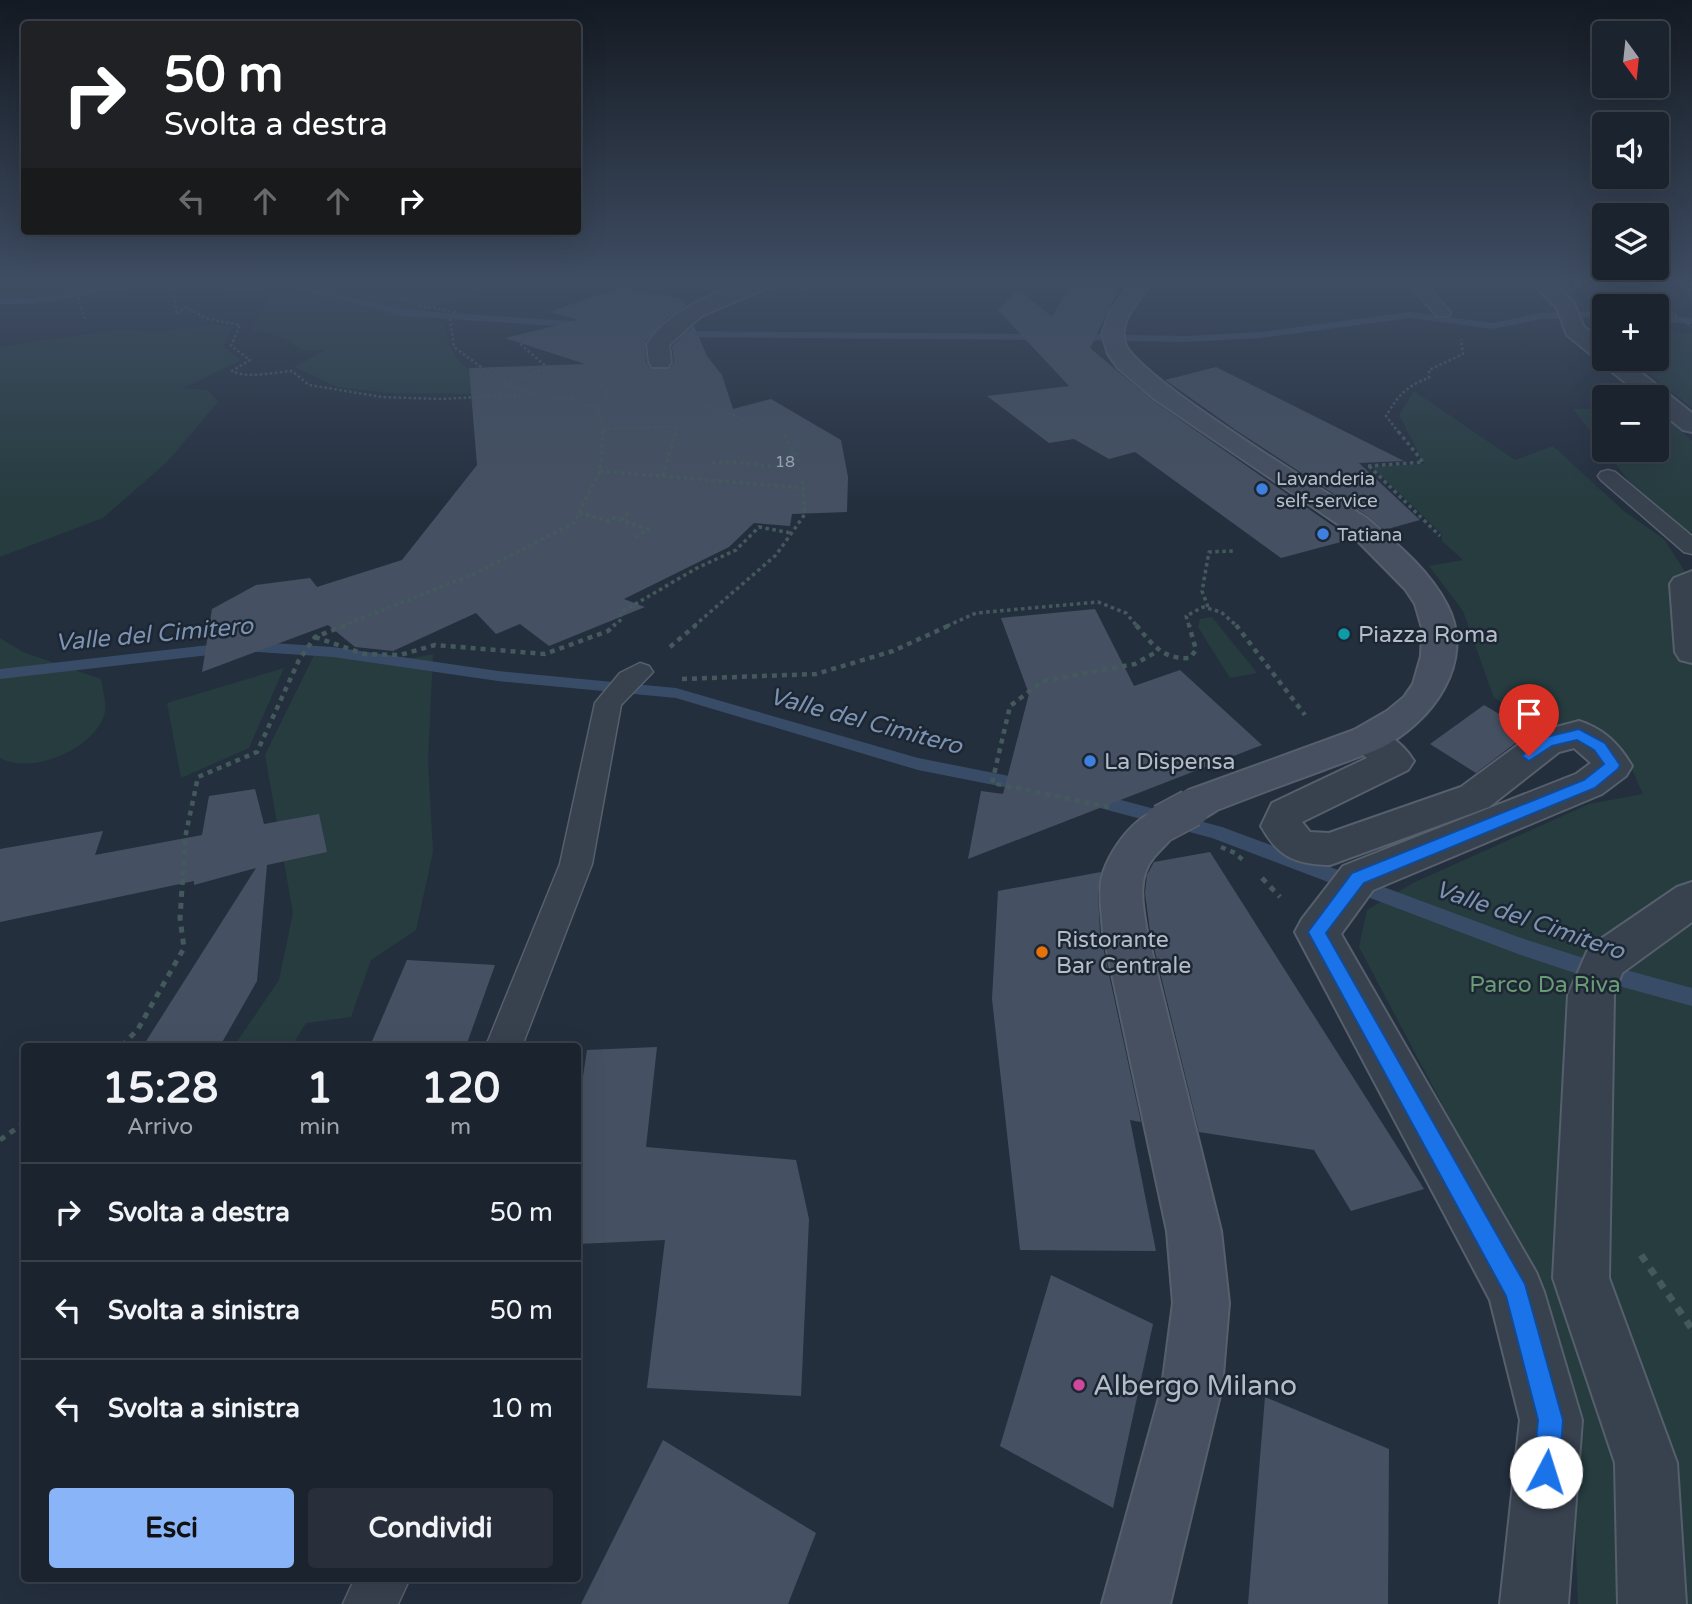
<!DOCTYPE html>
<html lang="it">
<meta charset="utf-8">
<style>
:root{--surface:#1b232e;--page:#282f3a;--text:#f1f3f6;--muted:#a0a4aa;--line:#39404a;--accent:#8ab4f8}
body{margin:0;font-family:"Varela Round",sans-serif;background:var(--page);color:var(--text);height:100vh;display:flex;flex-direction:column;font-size:26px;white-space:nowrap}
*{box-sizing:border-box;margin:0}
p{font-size:23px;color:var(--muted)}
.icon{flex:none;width:38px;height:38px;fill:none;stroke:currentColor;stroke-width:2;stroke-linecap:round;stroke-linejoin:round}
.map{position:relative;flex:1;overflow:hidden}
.drawer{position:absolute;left:21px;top:1043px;width:560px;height:539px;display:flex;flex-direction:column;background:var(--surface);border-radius:7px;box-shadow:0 7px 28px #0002,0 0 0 2px var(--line)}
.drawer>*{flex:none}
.top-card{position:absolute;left:21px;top:21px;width:560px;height:214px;border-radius:7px;box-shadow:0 7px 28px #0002,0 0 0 2px var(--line);background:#202124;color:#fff;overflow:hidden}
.needle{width:46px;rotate:165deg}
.fabs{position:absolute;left:1592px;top:21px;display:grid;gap:14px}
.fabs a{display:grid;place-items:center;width:77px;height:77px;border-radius:7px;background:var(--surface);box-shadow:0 7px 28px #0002,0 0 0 2px var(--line);font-size:35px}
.pin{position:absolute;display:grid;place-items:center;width:60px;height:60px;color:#fff;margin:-72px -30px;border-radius:50% 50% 50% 0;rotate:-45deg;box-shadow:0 0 7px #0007}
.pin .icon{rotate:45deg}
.me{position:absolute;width:77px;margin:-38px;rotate:5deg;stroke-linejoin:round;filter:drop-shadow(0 0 5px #0008)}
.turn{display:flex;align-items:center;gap:24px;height:147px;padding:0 28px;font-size:32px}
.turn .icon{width:91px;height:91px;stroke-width:2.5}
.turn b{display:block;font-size:49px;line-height:60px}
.lanes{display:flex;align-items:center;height:66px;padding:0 28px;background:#0003;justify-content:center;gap:35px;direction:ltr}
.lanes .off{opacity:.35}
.eta{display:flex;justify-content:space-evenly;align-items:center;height:119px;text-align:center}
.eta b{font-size:42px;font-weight:800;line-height:49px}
.button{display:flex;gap:14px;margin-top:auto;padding:14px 28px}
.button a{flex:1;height:80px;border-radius:7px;background:var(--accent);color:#111;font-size:28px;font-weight:800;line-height:80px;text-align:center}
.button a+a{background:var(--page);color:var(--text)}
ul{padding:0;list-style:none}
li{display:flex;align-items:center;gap:21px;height:98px;padding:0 28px;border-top:2px solid var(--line)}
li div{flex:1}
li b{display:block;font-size:26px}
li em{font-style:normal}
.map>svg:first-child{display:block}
</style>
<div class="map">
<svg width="1692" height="1604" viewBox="0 0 1692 1604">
<rect width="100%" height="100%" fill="#242f3e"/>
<g fill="#263c3f">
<path d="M0,281h170l-69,14 -78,2 -23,9z"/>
<path d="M187,281h305l-18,13 -45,15 -10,7 24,7c11,43 16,39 52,63l-11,8 -96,-1 -51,-6 -42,-20 30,-17 -22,1 -19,-13 -32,-8 15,-30 -5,-7 -29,-1z"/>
<path d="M1657,310h9l16,11 -21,1 14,11h17v75l-61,-49h26z"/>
<path d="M216,325l17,2 -10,20 18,13 -57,28 24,2 10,12 -50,59 -65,57 -103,39v-210l120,-18 34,3z"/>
<path d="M1414,391l101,69 38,-14 72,66 39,27 22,34 6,-2v1033h-114l-7,-188 -58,-178 -154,-291 8,-37 46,-27 176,-79 54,-10 -18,-40 -40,-31 -34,7 -57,-32 -31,-87 -34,-45 34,-6 -21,-19v-7l-70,-67 52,-3 -25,-49z"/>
<path d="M1573,409h32v41z"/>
<path d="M1657,410l35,31v91c-31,-7 -68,-57 -87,-82h52z"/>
<path d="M1212,617l45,56 -27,5 -32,-51 2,-8z"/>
<path d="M0,638l23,14 78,27c1,9 6,24 4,33 -8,36 -73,64 -105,46z"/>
<path d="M318,647c42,13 71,17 115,7l-5,106 5,92 -17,78 -45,30 -20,57 -45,6 -14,23h-58l45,-66 14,-67 -28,-158z"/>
<path d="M284,668l-35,80 -68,30 -14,-75z"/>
</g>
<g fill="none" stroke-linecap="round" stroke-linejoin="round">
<g fill="#394c67" fill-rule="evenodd">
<path d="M150,281h20l-138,23h-32v-6h32z"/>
<path d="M265,281h14l126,29 182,12 5,3 -5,3 -182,-12z"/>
<path d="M1605,311v6l-64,2 -48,10 -83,-11 -150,20 -74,4 -113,-2 -5,-3 5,-3 113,2 74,-4 150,-20 83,11 48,-10z"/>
<path d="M1657,315l35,3v6l-35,-3z"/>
<path d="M628,327l23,4 394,3 5,3 -5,3 -394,-3 -26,-5 -2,-2z"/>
<path d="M244,641l89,6 165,24 178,17 242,70 112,22 6,1 3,5 -3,5 -6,1 -112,-22 -242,-72 -178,-17 -165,-24 -89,-6 -244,28v-10z"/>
<path d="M1091,792l131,35 299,111 72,23 99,27v18l-99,-27 -75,-25 -306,-116 -127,-34 -3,-5 3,-5z"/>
</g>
</g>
<g fill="#455162">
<path d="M1072,281h51l-33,67 62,52 200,139 -71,19 -146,-106 -26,7 -35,-20 -25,4 -62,-47 82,-10 -71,-76 20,-21 34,28z"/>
<path d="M624,286l33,10 6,-2 20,5 3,6 -20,14 -21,23 1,20 4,6h20l4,-6 -2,-16 22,-20 13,30 15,19 11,34 38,-10 70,41 7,37 -1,35 -55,2 -2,12 -36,-3 -25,24 -105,52 21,8 -96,39 -29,-22 -24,10 -20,-21 -83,38 -38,-4 -27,-22 -126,47 10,-63 44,-24 54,-7 7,9 85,-27 75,-95 -8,-97 116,-4 -80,-26 75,-18 -31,-8z"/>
<path d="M1216,367l188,94 -45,2 61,57 -36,10 -15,-13 -132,-86 -72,-51z"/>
<path d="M1095,609l39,77 46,-16 82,75 -294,114 13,-68 22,3 26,-100 -28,-76z"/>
<path d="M1484,705l46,27 -54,41 -46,-29z"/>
<path d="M255,789l9,35 55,-10 8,38 -60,13 -10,116 -37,65h-77l113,-178 -62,17v-4l-194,41v-73l103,-18 -8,24 107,-20 7,-39z"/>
<path d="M1210,852l214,337 -73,22 -37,-61 -115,-18 -49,-201 -5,-38 2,-18 7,-13z"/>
<path d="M1101,872l-3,22 2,39 41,189 -11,-2 26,131 -136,-1 -28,-251 6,-108z"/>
<path d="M407,960l88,5 -29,81h-96z"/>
<path d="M657,1047l-11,100 150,13 13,59 -8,177 -154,-8 18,-148 -87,4v-135l9,-59z"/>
<path d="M1051,1275l102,49 -40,184 -113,-62z"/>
<path d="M1265,1397l124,52 -1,155h-140z"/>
<path d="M663,1440l153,93 -28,71h-207z"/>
</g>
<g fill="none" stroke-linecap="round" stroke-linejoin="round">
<defs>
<g id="lane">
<path d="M1410,281h14l27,32 -2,3h-12l-19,-21z"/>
<path d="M1608,470l7,2 77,64v18l-8,-2 -83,-72 -3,-4 3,-4z"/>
<path d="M640,663l9,3 4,6 -32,33 -29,159 -70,182h-36l74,-182 35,-161 25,-30z"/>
<path d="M355,1578h55l-12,26h-55z"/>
</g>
<g id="street">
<path d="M749,281h28l-3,4 -73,31 -32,29 2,17 -3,5h-16l-3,-5 -2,-18c25,-36 63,-49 102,-63z"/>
<path d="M1529,281h21l23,21 11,25 21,16v16h19l68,54v19l-9,-2 -26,-21v-12h-14l-76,-62 -10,-27z"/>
<path d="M1692,571v92l-12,-3 -5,-8 -5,-68 4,-6z"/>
<path d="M1579,721c25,8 40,23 53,45l-6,10 -24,18 -229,96 -32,44 195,338 8,20 38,128 -14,184h-68l20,-184 -30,-120 -195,-368 7,-13 41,-53 233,-92 15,-11 -17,-15 -15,4 -70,55 -159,58c-35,-1 -52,-8 -69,-39l11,-23 95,-45 -13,-10 -5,-9 5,-9c23,-7 48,11 60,31l-6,9 -106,52 8,10 19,1 132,-46 73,-54z"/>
<path d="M1692,882v40l-70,51 -8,22 -5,283 68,185 9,141h-68l-3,-141 -62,-185 15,-283 21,-48 88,-60z"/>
</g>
<path id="secondary" d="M1133,281h20c-12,17 -35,39 -28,62 10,33 203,150 243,176 29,25 61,51 79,86 30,57 -16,118 -66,143 -18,8 -37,14 -55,21 -36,13 -73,27 -109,41 -13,9 -22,14 -36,9l2,4c-8,14 -19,22 -29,34 -18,21 -11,50 -7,75l74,299 8,72 -7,84 -52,217h-68l60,-217 11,-84 -6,-72 -64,-299c-1,-16 -4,-34 -2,-50 4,-28 41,-81 72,-71l-1,-3 5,-10 12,-8 165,-60 33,-19 17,-14 9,-13 8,-28 1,-28 -7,-24 -10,-15 -57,-58 -195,-133 -35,-30 -10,-14 -6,-20 8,-22z"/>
</defs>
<use href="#lane" stroke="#565f6c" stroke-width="3"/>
<use href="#street" stroke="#565f6c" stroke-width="4"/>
<use href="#secondary" stroke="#565f6c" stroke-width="4"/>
<g stroke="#44595c" stroke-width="2.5" stroke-dasharray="2.5 2.5" stroke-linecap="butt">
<path d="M171,281l6,33"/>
<path d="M389,281l-9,11 45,15 30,5 -5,8 4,27 50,37 50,15 17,-1 9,6 18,3"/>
<path d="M652,281l-3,9h8"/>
<path d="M803,289l22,-8"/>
<path d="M1667,309l25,18"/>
<path d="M177,314l8,-7 23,12 32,6 -9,21 19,14 -18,11c16,8 42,1 60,0l17,14 73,12 58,2 97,-5"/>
<path d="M85,319l-7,-20 2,-9 32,-9"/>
<path d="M505,384l43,-16 -28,-24 18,-10 109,-38"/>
<path d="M601,386l7,3 -3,13 -7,5 5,26"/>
<path d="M687,405l7,-5 54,21"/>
<path d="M603,429l74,-3 -2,7"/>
<path d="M1399,433l-13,-17c11,-19 21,-31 43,-38v-8l34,-16 -2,-15"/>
</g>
<g stroke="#44595c" stroke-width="3.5" stroke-dasharray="3.5 3.5" stroke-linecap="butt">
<path d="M784,435l15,26"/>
<path d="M712,463l20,-1 46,5 16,-15"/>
<path d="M1368,466l55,-4 -25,-31"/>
<path d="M1369,466l71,70"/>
<path d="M600,471l205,17"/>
<path d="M663,476l13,-45"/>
<path d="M579,513l30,8 6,-3 33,11 -13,9"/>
<path d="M621,520l10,-10"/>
<path d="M1208,607l-6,-16 7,-39 25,-1"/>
<path d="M342,626l132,-52 100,-51 26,-52 3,-40"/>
<path d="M613,626l9,-7 -2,-6 77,-45 39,-18 23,-23 32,6"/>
<path d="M694,626l82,-71 29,-41 -3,-38"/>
<path d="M947,626l29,-13 122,-11 28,11 11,13"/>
<path d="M1189,626l-3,-10 17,-9 18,5 16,14"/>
</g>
<g stroke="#44595c" stroke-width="4.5" stroke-dasharray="5 5" stroke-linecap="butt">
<path d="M1136,625c16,19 27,35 54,33l6,-8 -7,-25"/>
<path d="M1236,625l69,90"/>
<path d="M315,637l49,17 36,1 35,-10 110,9 63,-23 7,-6"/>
<path d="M670,647l26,-22"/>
<path d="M682,679l134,-5 77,-23 57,-26"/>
<path d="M1109,807l-117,-24 18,-77 33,-25 92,-17 23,-13"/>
<path d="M1221,847l14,6 10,9"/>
<path d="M183,875l2,-37 13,-61 59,-25 42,-92 16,-23 31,-12"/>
</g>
<g stroke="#44595c" stroke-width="5" stroke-dasharray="6 6" stroke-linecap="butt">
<path d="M1262,878l18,19"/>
<path d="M122,1046l16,-17 46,-81 -4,-30 3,-44"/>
<path d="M0,1140l24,-17"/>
</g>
<path stroke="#44595c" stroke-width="7" stroke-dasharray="8 8" stroke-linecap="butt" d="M1641,1255l51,74"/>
<use href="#lane" fill="#38414e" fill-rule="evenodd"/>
<use href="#street" fill="#38414e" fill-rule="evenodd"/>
<use href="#secondary" fill="#465061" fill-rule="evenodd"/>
<defs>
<path id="secondary-bridge" d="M1163,823l28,-15"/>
</defs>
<use href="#secondary-bridge" stroke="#565f6c" stroke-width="40" stroke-linecap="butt"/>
<use href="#secondary-bridge" stroke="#465061" stroke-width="37"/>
</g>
<linearGradient id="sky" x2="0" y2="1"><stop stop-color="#141a22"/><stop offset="0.56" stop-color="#3f4d63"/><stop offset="1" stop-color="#3f4d63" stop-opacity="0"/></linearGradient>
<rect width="1692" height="505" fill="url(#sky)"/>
<path fill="#1a73e8" stroke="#114b97" stroke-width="2" d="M1579,729l26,14 15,22 -2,4 -23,19 -231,95 -38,50 199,351 38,136 -4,52 -4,10 -9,3 -9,-3 -4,-10 5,-52 -32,-124 -198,-364 44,-59 232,-93 20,-16 -10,-14 -17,-10 -25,6 -23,15 -7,-5 20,-18z"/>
<g fill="#3f7fe0" stroke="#1d2633" stroke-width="2.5">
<circle cx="1262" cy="489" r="7"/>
<circle cx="1323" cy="534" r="7"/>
<circle cx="1090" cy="761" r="7"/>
</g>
<circle fill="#0f9aa8" stroke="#1d2633" stroke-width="2.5" cx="1344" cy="634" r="7"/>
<circle fill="#e8710a" stroke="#1d2633" stroke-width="2.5" cx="1042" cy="952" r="7"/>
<circle fill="#d1479c" stroke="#1d2633" stroke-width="2.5" cx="1079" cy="1385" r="7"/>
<g text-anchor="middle" stroke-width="5" stroke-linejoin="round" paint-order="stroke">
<g font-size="16" fill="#98a1af">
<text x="785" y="467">18</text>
</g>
<g font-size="19" fill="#b4bcc9" stroke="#1d2633" text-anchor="start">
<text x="1276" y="485">Lavanderia<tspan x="1276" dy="22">self-service</tspan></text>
<text x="1337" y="541">Tatiana</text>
</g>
<g font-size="23" fill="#b4bcc9" stroke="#1d2633" text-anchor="start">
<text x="1358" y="642">Piazza Roma</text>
<text x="1104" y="769">La Dispensa</text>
<text x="1056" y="947">Ristorante<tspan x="1056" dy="26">Bar Centrale</tspan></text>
</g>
<g font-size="23" fill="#6b9a76" stroke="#1d2633">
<text x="1545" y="992">Parco Da Riva</text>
</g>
<g font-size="24" font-style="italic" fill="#7c92b1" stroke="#1d2633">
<text transform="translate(154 634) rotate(-5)" y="8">Valle del Cimitero</text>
<text transform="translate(866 721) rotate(15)" y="8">Valle del Cimitero</text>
<text transform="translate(1530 920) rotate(19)" y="8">Valle del Cimitero</text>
</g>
<g font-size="28" fill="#b4bcc9" stroke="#1d2633" text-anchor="start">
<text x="1093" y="1395">Albergo Milano</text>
</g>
</g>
</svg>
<div class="fabs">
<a><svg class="needle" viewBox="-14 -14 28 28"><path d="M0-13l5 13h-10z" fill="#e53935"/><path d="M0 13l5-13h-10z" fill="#a0a4aa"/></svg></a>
<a><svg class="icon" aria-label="sound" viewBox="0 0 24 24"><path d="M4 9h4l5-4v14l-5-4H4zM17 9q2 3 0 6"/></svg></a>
<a><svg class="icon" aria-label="layers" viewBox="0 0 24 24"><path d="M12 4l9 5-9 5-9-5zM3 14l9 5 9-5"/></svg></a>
<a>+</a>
<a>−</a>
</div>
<div class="pin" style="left:1529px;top:756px;background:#d93025"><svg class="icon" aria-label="arrive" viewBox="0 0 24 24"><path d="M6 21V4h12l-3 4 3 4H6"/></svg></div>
<svg class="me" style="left:1546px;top:1472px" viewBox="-20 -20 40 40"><circle r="19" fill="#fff"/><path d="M0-13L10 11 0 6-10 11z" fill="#1a73e8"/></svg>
<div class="top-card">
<div class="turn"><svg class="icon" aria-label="right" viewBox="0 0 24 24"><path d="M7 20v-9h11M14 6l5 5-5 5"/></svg><div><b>50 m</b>Svolta a destra</div></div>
<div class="lanes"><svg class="icon off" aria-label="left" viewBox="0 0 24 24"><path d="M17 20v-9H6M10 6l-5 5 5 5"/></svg><svg class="icon off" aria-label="ahead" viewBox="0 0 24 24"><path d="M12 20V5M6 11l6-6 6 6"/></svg><svg class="icon off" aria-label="ahead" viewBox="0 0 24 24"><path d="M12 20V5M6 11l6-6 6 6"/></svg><svg class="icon" aria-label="right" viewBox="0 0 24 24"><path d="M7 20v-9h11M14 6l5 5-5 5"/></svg></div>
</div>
<section class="drawer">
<div class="eta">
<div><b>15:28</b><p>Arrivo</p></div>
<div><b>1</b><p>min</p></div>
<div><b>120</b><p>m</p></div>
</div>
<ul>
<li><svg class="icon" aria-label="right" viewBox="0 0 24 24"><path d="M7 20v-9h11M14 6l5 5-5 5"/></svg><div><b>Svolta a destra</b></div><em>50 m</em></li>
<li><svg class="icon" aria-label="left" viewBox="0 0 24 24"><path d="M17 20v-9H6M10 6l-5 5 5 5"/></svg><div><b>Svolta a sinistra</b></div><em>50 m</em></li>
<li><svg class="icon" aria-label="left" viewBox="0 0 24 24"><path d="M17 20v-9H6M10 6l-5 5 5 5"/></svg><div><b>Svolta a sinistra</b></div><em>10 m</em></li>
</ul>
<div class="button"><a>Esci</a><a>Condividi</a></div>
</section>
</div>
